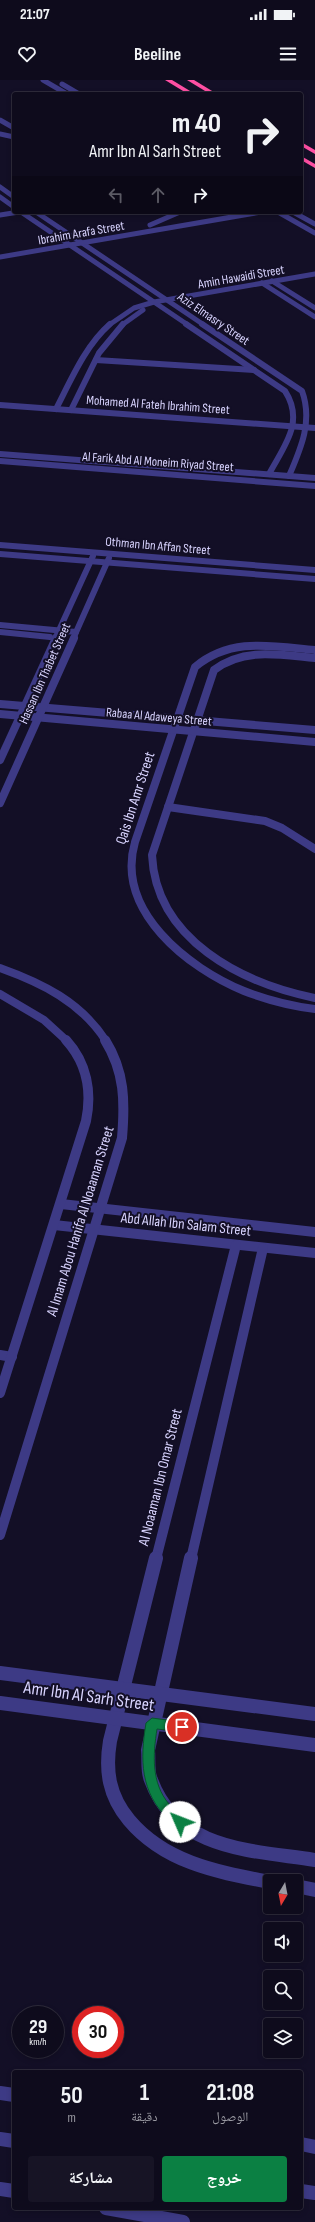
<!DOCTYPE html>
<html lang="ar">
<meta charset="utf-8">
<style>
:root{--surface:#0e0b1c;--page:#171425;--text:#f1f3f6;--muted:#9b9ba3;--line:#2e2b3b;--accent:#0b8043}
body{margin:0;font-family:"Sofia Sans Condensed","Noto Naskh Arabic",sans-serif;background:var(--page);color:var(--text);direction:rtl;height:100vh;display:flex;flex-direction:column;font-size:15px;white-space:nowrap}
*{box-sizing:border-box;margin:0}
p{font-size:13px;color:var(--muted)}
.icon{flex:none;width:22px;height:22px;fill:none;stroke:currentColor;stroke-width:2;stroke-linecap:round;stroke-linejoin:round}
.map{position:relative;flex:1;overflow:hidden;direction:ltr}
.side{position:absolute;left:12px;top:1990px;width:291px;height:140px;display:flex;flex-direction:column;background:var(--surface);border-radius:4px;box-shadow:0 2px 6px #0003,0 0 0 1px var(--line);direction:rtl}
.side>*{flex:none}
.banner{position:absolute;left:12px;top:12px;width:291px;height:122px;border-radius:4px;box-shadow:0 2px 6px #0003,0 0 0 1px var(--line);direction:rtl;background:#0e0b1c;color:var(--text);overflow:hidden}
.needle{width:26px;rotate:190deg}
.buttons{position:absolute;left:263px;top:1794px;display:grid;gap:8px}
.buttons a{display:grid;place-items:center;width:40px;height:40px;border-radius:4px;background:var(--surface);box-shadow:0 2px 6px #0003,0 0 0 1px var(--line);font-size:20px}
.speed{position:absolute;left:12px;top:1926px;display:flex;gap:8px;font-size:20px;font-weight:700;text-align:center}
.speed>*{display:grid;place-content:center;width:52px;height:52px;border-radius:50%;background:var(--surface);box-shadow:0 2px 6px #0003,0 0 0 1px var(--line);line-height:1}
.speed small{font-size:10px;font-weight:400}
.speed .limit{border:6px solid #d22;background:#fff;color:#111}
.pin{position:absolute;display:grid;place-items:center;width:34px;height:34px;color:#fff;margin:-17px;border:2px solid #fff;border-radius:50%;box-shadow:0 1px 4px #0007}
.me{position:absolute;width:44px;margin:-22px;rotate:314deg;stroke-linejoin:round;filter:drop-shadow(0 0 3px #0008)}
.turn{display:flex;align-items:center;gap:14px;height:84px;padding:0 16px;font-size:18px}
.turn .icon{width:52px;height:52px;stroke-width:2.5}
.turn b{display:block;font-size:28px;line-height:34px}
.lanes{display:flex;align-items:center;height:38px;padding:0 16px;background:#0003;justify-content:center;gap:20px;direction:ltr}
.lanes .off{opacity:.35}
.eta{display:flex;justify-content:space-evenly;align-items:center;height:68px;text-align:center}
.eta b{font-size:24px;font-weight:700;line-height:28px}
.cta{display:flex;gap:8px;margin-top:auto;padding:8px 16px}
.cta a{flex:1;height:46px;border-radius:4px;background:var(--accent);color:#fff;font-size:16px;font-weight:700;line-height:46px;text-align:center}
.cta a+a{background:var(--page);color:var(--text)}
.status{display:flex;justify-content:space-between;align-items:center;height:28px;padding:0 20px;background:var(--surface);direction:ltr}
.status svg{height:11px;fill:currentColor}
header{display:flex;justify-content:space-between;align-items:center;height:52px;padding:0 16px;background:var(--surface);font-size:18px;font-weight:700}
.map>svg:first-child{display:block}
</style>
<div class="status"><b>21:07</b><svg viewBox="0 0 49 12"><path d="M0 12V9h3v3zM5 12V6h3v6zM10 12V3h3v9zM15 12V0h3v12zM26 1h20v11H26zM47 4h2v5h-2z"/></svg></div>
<header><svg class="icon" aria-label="menu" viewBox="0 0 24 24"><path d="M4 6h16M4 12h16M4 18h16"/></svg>Beeline<svg class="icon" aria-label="heart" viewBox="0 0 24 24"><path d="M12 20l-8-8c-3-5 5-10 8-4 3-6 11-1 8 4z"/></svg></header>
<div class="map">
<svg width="315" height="2142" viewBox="0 0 315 2142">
<rect width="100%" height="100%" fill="#130f26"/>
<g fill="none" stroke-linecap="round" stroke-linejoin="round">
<g stroke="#3d3a85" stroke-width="5">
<path d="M43,0l24,14"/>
<path d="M62,4l17,10"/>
<path d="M0,40l14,8"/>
<path d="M0,54l14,3"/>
<path d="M0,107l14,10"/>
<path d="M0,117l14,10"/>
<path d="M21,132l167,113"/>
<path d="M36,132l168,113"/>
<path d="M278,132l37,21"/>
<path d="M293,132l22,12"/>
<path d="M0,135l19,-3"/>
<path d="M150,145l30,-13"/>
<path d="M0,177l261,-45"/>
<path d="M272,201l43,27"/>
<path d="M262,203l53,34"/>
<path d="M109,245l25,-17 20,-6 161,-28"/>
<path d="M122,245l21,-15"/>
</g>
<g stroke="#3d3a85" stroke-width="6">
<path d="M186,244l99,67c20,31 -1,55 -16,83"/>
<path d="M202,244l100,67c11,30 -1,57 -13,85"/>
<path d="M96,280l158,10"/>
<path d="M0,325l315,23"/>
<path d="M56,329c15,-29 29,-63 54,-85"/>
<path d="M71,330l28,-57 24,-29"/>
<path d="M0,374l315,24"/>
<path d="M0,381l315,25"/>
<path d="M0,465l315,25"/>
<path d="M0,474l315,25"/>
<path d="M0,545l76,7"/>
<path d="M0,552l50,5"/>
<path d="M55,559l38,-83"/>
<path d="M73,559l36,-81"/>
</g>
<g stroke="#3d3a85" stroke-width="8">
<path d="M315,570c-44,-4 -84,-13 -120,17l-60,175c-20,69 53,126 109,149 23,9 47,15 71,18"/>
<path d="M315,578c-35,-3 -71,-11 -101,12l-62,185c4,85 90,128 163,143"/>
<path d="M0,624l315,26"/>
<path d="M0,634l315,28"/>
<path d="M0,680l56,-122"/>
<path d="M0,723l74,-165"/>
<path d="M168,727l97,14 17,7 33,21"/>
<path d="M0,888c42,15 81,34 106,73"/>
<path d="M0,914l44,26 23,21"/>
</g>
<g stroke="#3d3a85" stroke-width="10">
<path d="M61,1124l254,28"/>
<path d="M54,1145l261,28"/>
<path d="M0,1275l12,2"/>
<path d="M0,1313l86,-272c6,-29 1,-58 -20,-81"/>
<path d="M0,1455l122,-397c3,-36 3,-66 -17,-98"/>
<path d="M156,1479l80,-314"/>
<path d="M191,1479l72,-311"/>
</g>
<g stroke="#3d3a85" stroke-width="14">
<path d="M156,1478l-46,183c-5,30 -1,55 19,79 36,43 89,52 141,62"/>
<path d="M191,1478l-43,192c1,9 -1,22 3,30 26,71 101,70 164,80"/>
<path d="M0,1593l315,41"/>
<path d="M0,1623l315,42"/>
<path d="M296,1806l19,4"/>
<path d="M0,2013l14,2"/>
<path d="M0,2059l14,2"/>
<path d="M301,2064l14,3"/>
<path d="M0,2109l14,2"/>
<path d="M301,2111l14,2"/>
<path d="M106,2128l77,14"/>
</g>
<g fill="#ff4fa3" fill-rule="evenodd">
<path d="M165,0h7l23,14h-7z"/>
<path d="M187,0h7l23,14h-7z"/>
<path d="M301,62l14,8v4l-14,-8z"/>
<path d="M301,76l14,8v4l-14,-8z"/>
</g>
</g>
<path fill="#0b8043" stroke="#07532c" d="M152,1638l30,4 5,5 -5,5 -25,-3c-4,25 -6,54 12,75 5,7 13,11 17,18l-2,4c-7,3 -10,-1 -15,-6 -29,-28 -29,-60 -23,-97z"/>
<g text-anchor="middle" stroke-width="4" stroke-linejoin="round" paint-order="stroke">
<g font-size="13" fill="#d9d4ff" stroke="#130f26">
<text transform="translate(81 152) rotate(-10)" y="5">Ibrahim Arafa Street</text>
<text transform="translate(241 196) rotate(-10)" y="5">Amin Hawaidi Street</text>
<text transform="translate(214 238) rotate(34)" y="5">Aziz Elmasry Street</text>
<text transform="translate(158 324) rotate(4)" y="5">Mohamed Al Fateh Ibrahim Street</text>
<text transform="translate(158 381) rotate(4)" y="5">Al Farik Abd Al Moneim Riyad Street</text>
<text transform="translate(158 465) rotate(5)" y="5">Othman Ibn Affan Street</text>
<text transform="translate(44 593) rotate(-66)" y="5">Hassan Ibn Thabet Street</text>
<text transform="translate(159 636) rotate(5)" y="5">Rabaa Al Adaweya Street</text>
</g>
<g font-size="15" fill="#d9d4ff" stroke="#130f26">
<text transform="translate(135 718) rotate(-72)" y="5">Qais Ibn Amr Street</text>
<text transform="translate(80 1141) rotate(-73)" y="5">Al Imam Abou Hanifa Al Noaaman Street</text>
<text transform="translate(186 1144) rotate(6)" y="5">Abd Allah Ibn Salam Street</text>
<text transform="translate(160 1397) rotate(-76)" y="5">Al Noaaman Ibn Omar Street</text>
</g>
<g font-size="18" fill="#d9d4ff" stroke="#130f26">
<text transform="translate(89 1616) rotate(8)" y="6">Amr Ibn Al Sarh Street</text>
</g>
</g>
</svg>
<div class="buttons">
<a><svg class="needle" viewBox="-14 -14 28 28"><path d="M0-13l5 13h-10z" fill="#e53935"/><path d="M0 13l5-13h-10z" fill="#9b9ba3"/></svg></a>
<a><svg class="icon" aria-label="sound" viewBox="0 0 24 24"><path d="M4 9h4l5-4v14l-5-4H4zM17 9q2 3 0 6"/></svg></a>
<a><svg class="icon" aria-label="search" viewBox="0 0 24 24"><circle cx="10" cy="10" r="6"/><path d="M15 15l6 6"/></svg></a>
<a><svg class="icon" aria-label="layers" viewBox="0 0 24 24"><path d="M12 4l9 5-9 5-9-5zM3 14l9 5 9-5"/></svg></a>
</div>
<div class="speed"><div>29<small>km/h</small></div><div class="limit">30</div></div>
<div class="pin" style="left:182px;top:1647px;background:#d93025"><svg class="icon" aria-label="arrive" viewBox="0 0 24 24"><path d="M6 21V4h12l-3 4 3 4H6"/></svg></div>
<svg class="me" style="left:180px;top:1742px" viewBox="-20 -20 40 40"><circle r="19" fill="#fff"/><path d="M0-13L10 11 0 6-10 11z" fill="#0b8043"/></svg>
<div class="banner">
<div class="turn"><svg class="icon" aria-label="right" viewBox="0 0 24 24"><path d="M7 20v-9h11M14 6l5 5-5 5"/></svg><div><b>40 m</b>Amr Ibn Al Sarh Street</div></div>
<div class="lanes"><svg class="icon off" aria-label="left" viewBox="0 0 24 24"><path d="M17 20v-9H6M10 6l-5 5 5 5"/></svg><svg class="icon off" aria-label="ahead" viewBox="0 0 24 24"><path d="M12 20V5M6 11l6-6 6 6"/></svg><svg class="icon" aria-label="right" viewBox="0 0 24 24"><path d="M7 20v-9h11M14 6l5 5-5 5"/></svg></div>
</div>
<section class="side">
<div class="eta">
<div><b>21:08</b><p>الوصول</p></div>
<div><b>1</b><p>دقيقة</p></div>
<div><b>50</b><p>m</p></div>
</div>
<div class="cta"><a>خروج</a><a>مشاركة</a></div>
</section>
</div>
